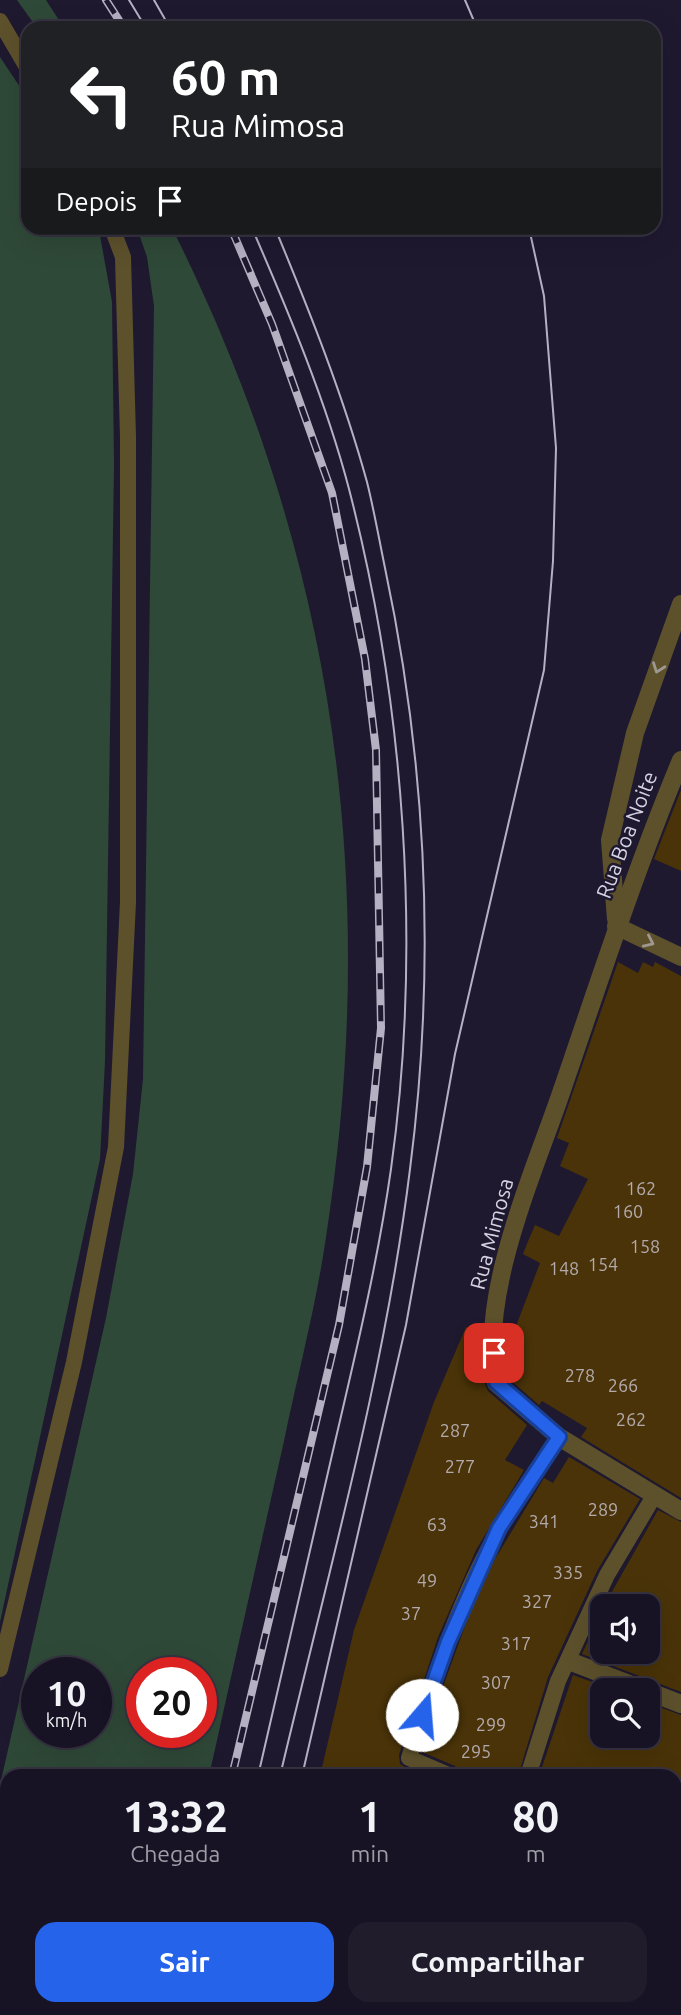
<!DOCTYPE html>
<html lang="pt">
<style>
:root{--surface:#171324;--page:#201c2c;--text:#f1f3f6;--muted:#9e9ea6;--line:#363241;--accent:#2563eb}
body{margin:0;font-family:Ubuntu,sans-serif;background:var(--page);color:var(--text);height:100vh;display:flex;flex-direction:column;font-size:26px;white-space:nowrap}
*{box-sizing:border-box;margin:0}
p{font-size:23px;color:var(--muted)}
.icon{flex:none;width:38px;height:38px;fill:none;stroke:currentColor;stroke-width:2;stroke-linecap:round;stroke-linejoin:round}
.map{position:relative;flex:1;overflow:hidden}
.drawer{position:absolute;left:0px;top:1769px;width:682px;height:247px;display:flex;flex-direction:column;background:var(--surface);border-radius:21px 21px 0 0;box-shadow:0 7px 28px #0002,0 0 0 2px var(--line)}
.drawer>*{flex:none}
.hud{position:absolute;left:21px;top:21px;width:640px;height:214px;border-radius:21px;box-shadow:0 7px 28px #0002,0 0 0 2px var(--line);background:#202124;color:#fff;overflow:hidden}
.fabs{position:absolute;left:590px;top:1594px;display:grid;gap:14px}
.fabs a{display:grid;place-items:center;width:70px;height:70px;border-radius:14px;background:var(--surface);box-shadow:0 7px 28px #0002,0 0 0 2px var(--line);font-size:35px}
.speed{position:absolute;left:21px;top:1657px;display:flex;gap:14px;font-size:35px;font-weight:700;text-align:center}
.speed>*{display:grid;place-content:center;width:91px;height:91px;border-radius:50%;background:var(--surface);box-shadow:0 7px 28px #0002,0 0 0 2px var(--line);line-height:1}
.speed small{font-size:18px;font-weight:400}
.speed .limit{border:10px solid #d22;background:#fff;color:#111}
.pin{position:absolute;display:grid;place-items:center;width:60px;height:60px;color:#fff;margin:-30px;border-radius:14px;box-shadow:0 4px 10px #0006}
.me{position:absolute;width:77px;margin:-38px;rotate:18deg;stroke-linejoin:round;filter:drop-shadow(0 0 5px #0008)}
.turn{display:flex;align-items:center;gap:24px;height:147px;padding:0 35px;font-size:32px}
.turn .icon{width:91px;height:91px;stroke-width:2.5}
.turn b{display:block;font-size:49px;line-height:60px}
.then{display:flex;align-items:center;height:66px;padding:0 35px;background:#0003;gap:14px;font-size:26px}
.eta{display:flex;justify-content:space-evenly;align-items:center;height:119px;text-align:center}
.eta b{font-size:42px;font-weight:700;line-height:49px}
.button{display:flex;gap:14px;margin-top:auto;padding:14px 35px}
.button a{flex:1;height:80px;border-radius:21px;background:var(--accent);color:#fff;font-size:28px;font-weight:700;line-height:80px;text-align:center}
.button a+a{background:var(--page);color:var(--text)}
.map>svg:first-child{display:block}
</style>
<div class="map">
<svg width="681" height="2015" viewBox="0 0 681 2015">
<rect width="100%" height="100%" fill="#1f1930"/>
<g fill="#2f4938" fill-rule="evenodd">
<path d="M17,0h29l18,28h-27z"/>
<path d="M0,57l28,42v129l71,2 13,72 2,163 -9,596 -5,98 -100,463z"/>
<path d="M137,228h35c162,323 209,653 154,1009 -10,69 -28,136 -42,204 -25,111 -50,223 -75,335h-202v233h148l-1,6h-154v-230l106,-467 27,-144 10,-95 11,-773 -7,-49zM37,1673h59v59h-59zM142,1673h59v59h-59z"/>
</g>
<g fill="#4a3308">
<path d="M681,790v81l-27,-12z"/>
<path d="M618,962l20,11 5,-11 10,5 2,-5 26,14v522l-100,-61 6,-9 -45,-27 -3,4 -32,-28 -3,-36 6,1 30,-79 -17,-9 6,-15 6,-14 24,11 29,-57 -28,-13 9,-23 -12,-5z"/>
<path d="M466,1327l16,6 3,51 3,7 39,34 -22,35 19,10 -48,80 -38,87 -39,118 1,9 9,6 -1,6h-88l34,-146 80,-228z"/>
<path d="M569,1457l71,42 -43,72 -49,106 -30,99h-55l-8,-10 -33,-14 15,-49 32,-88 26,-56 49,-81 9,5z"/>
<path d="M658,1510l23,12v170l-99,-38 20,-43v41h46v-46h-44z"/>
<path d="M573,1675l41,15h-12v46h46v-33l33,12v80l-5,-3v-16l-38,-3 -2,3h-97z"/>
</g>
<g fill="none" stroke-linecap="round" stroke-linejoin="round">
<g stroke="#5d512c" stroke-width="16">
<path d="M0,21l28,48"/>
<path d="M0,1669l74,-307 42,-215 12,-245v-465l-5,-180 -11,-29"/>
<path d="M451,1776l-42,-18c23,-76 51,-161 91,-230 17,-31 39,-61 59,-91"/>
<path d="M528,1776l30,-95 49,-106 47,-79"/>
<path d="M463,2010l1,-1"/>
</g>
<g stroke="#5d512c" stroke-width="18">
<path d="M681,760c-45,108 -81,219 -119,330 -28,83 -84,205 -66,293l63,54 122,74"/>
<path d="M616,919l-6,-79 25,-107 46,-129"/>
<path d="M616,926l65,31"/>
<path d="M569,1661l112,43"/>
<path d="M676,1875l5,3"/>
</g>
<g stroke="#b5b1c3" stroke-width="2">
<path d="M129,0l17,28"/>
<path d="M154,0l16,28"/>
<path d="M465,0l12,28"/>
<path d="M252,228c36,83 74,173 97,261 56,216 73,458 42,680 -13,92 -35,183 -56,273 -25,112 -51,223 -77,334"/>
<path d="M275,228c34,82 68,167 92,254 7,28 12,57 18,86 42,198 51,400 25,601 -25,204 -83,408 -130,607"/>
<path d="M302,1776l104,-451 49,-271 89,-384 9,-109 3,-113 -12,-152 -15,-68"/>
<path d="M201,2015l2,-6"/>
<path d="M223,2015l2,-6"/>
<path d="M247,2015l2,-6"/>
</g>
<defs>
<g id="rail">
<path d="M106,0l18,28"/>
<path d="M231,228l41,96 60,169 33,166 11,91 5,278 -14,139 -28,158 -107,451"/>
<path d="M176,2015l1,-6"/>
</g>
</defs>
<use href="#rail" stroke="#b5b1c3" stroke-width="8"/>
<use href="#rail" stroke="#1f1930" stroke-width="5" stroke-dasharray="16" stroke-linecap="butt"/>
</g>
<defs><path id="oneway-chevron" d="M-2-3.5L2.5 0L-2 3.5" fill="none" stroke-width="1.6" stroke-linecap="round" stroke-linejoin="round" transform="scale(1.75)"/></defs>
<g stroke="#9f9890">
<use href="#oneway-chevron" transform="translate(658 668) rotate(110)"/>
<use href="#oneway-chevron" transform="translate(649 942) rotate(25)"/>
</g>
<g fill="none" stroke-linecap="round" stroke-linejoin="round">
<defs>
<path id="route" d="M422,1715l26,-73 51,-114 60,-91 -63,-55 -2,-29"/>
</defs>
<use href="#route" stroke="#184099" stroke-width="18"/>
<use href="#route" stroke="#2563eb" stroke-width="12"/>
</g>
<g text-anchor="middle" stroke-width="5" stroke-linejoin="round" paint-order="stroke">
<g font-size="18" fill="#b2aaac">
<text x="641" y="1195">162</text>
<text x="628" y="1218">160</text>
<text x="645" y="1253">158</text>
<text x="603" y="1271">154</text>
<text x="564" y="1275">148</text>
<text x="580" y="1382">278</text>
<text x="623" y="1392">266</text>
<text x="631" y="1426">262</text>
<text x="455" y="1437">287</text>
<text x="460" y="1473">277</text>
<text x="603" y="1516">289</text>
<text x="544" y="1528">341</text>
<text x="437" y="1531">63</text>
<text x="568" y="1579">335</text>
<text x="427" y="1587">49</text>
<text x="537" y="1608">327</text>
<text x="411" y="1620">37</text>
<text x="516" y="1650">317</text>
<text x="496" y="1689">307</text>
<text x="491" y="1731">299</text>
<text x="476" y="1758">295</text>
</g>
<g font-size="21" fill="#d5d2e2" stroke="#1f1930">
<text transform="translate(627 835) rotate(-69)" y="7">Rua Boa Noite</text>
<text transform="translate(492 1234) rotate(-75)" y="7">Rua Mimosa</text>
</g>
</g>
</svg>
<div class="fabs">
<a><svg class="icon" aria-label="sound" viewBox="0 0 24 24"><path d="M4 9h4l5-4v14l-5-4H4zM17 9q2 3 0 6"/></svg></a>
<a><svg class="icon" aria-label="search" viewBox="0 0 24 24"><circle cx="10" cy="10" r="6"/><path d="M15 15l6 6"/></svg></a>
</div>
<div class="speed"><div>10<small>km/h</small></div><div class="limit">20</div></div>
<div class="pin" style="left:494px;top:1353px;background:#d93025"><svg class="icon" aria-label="arrive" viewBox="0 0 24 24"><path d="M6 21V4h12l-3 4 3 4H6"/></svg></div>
<svg class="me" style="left:422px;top:1715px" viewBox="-20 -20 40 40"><circle r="19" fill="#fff"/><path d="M0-13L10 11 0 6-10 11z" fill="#2563eb"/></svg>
<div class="hud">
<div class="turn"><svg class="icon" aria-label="left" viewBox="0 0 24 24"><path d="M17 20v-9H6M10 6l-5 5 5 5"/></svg><div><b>60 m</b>Rua Mimosa</div></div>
<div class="then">Depois<svg class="icon" aria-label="arrive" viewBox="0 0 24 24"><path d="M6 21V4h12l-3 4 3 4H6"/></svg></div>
</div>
<section class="drawer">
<div class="eta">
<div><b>13:32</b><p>Chegada</p></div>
<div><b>1</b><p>min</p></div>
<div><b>80</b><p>m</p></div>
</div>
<div class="button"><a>Sair</a><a>Compartilhar</a></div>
</section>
</div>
